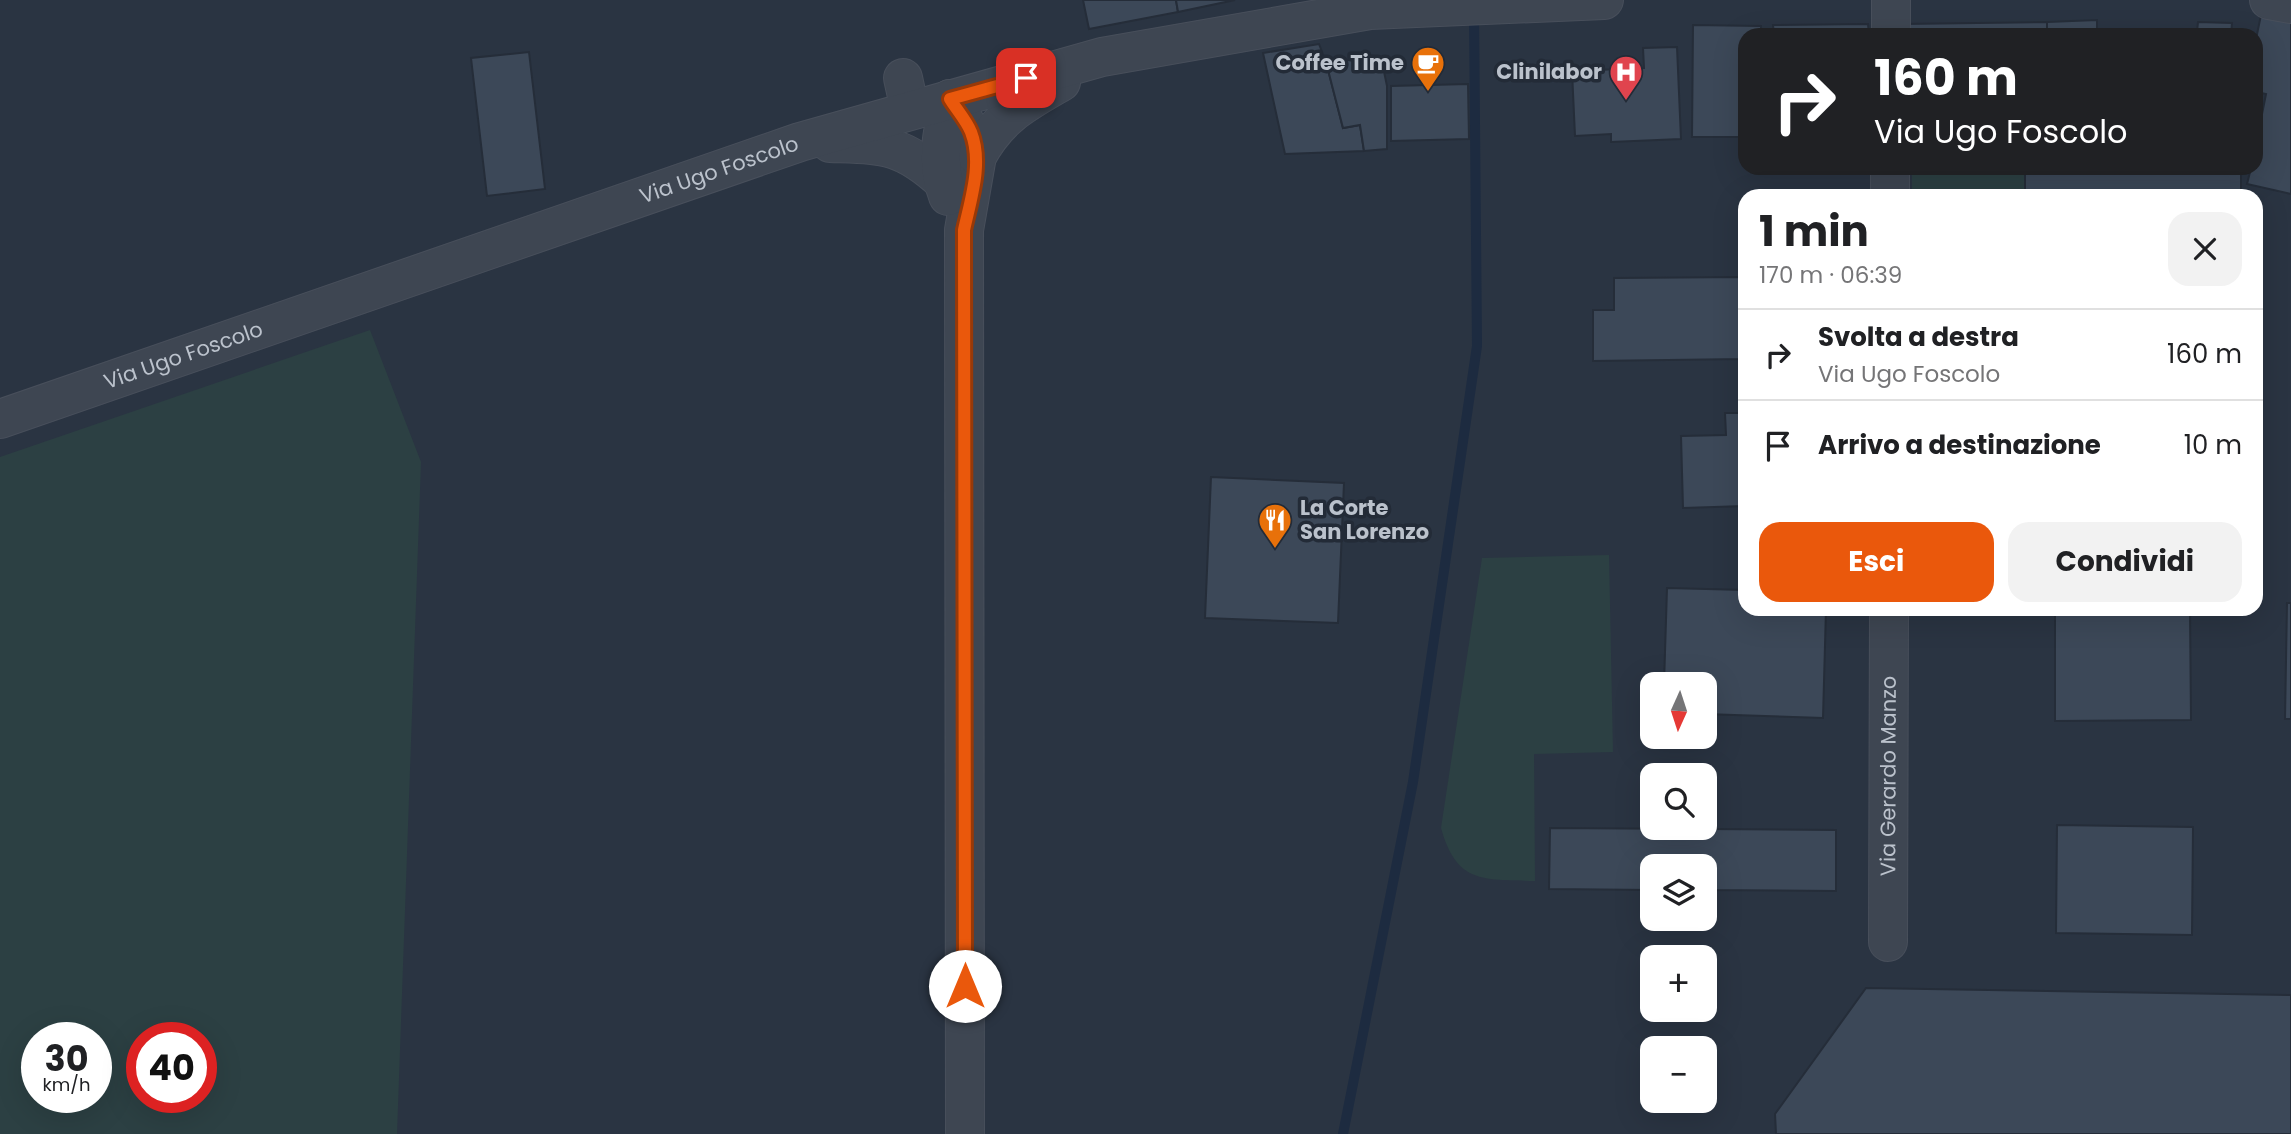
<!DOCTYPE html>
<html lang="it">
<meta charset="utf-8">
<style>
:root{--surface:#fff;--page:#f2f2f2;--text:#202124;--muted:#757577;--line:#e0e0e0;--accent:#ea580c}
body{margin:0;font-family:Poppins,sans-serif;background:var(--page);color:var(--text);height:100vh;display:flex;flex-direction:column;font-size:26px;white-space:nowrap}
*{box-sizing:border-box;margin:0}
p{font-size:23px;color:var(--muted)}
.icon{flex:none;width:38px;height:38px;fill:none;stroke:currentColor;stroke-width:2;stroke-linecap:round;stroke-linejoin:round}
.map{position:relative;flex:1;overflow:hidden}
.sheet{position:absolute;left:1738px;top:189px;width:525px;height:427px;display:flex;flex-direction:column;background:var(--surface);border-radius:21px;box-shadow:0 7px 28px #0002}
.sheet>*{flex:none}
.hud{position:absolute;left:1738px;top:28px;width:525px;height:147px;border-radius:21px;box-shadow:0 7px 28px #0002;background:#202124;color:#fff;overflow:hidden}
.needle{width:46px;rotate:183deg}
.controls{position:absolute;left:1640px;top:672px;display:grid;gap:14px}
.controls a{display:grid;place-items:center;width:77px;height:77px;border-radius:14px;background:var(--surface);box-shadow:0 7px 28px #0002;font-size:35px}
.speed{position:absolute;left:21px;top:1022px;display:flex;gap:14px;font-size:35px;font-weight:700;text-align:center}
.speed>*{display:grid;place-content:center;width:91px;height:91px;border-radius:50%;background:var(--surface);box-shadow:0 7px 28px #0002;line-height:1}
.speed small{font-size:18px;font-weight:400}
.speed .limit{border:10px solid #d22;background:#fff;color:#111}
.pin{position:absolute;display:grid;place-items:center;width:60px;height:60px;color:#fff;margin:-30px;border-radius:14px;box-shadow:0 4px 10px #0006}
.me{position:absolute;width:77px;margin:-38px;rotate:0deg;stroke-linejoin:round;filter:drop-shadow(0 0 5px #0008)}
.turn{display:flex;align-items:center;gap:24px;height:147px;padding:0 21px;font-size:32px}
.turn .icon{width:91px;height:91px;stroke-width:2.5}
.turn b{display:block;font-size:49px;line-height:60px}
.round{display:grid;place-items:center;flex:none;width:74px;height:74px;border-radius:21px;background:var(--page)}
.head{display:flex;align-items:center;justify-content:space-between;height:119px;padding:0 21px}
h1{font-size:42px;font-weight:700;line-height:52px}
.button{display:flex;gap:14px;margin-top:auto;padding:14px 21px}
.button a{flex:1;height:80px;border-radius:21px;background:var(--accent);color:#fff;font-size:28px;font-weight:700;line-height:80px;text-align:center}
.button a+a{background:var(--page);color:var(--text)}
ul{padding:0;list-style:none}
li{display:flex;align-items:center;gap:21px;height:91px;padding:0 21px;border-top:2px solid var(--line)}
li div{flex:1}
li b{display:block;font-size:26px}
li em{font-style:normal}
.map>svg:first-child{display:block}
</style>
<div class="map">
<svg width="2291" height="1134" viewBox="0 0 2291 1134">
<rect width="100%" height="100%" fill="#2a3442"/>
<g fill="#2c4043" fill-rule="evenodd">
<rect x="1912" y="168" width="113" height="28"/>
<path d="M370,330l51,132 -24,672h-397v-677zM37,1038h59v59h-59zM142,1038h59v59h-59z"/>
<path d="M1609,555l4,197 -79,2 1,127c-51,-2 -78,4 -94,-53l41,-270z"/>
</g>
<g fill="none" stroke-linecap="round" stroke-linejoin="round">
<path stroke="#1d2b40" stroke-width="10" d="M1343,1134l70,-352 64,-436 -3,-333"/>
</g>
<g fill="#3c4858" stroke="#252d39" stroke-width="2">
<path d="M1083,0h93l2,12 -89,17z"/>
<path d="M1176,0h59l-57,12z"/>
<path d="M2261,15l30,6v173l-44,-10 4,-16h5v-24l10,-50 -10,-2v-53z"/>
<path d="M2097,20v15h-50v-13z"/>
<path d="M2047,22v13h-145v-11z"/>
<path d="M2198,22l34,1 -1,12h-82l1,-6 47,3z"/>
<path d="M1868,24l1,11h-95l-1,-10z"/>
<path d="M1693,25l68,1v9h-16v102h-53z"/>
<path d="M1319,44l7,18 17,66 17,-3 4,26 -79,3 -22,-101z"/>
<path d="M1677,47l4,92 -70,3v-8l-36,2 -3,-65 72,-3 -1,-20z"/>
<path d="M529,52l16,137 -58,7 -16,-138z"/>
<path d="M1381,57l6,29v63l-23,2 -4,-26 -17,3 -17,-66z"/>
<path d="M1468,84l1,55 -78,2v-55z"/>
<rect x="2025" y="168" width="216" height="28"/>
<path d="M1745,277l-2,82 -150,2v-51h21v-32z"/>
<path d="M1725,413h20v93l-62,2 -2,-72 45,-1z"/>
<path d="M1211,477l133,6 -6,140 -133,-5z"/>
<path d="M1667,588l78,2v19h81l-3,109 -119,-4v-30h-40z"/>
<path d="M2287,603h4v116h-6z"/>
<path d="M2055,609h135l1,111 -136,1z"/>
<path d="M2057,825l136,2 -1,108 -136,-2z"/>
<path d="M1550,828l286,2v61l-132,-1v-24h-52v24l-103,-1z"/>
<path d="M1866,988l425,7v139h-515l-1,-20z"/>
</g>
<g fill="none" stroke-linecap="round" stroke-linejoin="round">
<defs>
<g id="minor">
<path d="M2269,0l22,4"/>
<path d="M1891,35v-35"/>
<path d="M903,78l7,32"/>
<path d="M950,99l20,31 7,26 -13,74 1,904"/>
<path d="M830,143c53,2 71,0 113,38"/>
<path d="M977,156c22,-40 46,-52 84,-74"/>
<path d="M948,196c-13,-33 -6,-64 2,-97"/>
<path d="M1890,196v-28"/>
<path id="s1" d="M0,419l800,-277 302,-85 268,-47 234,-10"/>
<path id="s2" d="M1888,942l1,-333"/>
</g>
</defs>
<use href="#minor" stroke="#484f5b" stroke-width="40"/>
<use href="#minor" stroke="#3e4652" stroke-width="38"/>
</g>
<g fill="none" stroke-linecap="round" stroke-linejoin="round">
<defs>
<path id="route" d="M965,986l-1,-756c7,-32 19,-67 7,-98 -5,-12 -15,-23 -21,-33l76,-21"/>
</defs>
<use href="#route" stroke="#983908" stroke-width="18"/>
<use href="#route" stroke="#ea580c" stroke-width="12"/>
</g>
<defs>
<symbol id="cafe-pin" viewBox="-11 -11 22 30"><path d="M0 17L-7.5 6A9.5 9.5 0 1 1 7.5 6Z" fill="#e8710a" stroke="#232b37"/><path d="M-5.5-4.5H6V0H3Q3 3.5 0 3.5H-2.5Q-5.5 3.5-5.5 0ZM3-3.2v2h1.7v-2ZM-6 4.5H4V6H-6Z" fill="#fff"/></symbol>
<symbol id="hospital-pin" viewBox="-11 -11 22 30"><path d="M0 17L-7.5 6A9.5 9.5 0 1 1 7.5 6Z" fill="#e0444e" stroke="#232b37"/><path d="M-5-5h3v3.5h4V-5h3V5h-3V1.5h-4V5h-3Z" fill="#fff"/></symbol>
<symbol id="restaurant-pin" viewBox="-11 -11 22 30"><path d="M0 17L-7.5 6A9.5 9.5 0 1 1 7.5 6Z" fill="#e8710a" stroke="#232b37"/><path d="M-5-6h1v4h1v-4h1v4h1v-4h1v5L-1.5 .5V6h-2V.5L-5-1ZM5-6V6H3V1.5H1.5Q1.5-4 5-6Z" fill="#fff"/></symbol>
</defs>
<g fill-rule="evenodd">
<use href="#cafe-pin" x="1409" y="44" width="38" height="52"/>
<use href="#hospital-pin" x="1607" y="53" width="38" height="52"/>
<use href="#restaurant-pin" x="1256" y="501" width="38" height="52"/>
</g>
<g text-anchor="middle" stroke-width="7" stroke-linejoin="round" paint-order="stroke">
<g font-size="21" font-weight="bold" fill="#bbc2cc" stroke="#232b37" text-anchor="end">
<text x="1404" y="70">Coffee Time</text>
<text x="1602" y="79">Clinilabor</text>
<text x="1300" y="515" text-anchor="start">La Corte<tspan x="1300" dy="24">San Lorenzo</tspan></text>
</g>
<g font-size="21" fill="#bbc2cc" stroke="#232b37">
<text dy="7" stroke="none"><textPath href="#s1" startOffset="761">Via Ugo Foscolo</textPath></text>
<text dy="7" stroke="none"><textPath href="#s1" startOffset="194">Via Ugo Foscolo</textPath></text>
<text dy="7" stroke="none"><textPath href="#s2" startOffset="166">Via Gerardo Manzo</textPath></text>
</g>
</g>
</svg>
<div class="controls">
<a><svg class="needle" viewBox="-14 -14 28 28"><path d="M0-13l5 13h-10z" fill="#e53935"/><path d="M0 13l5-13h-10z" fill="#757577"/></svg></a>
<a><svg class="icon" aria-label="search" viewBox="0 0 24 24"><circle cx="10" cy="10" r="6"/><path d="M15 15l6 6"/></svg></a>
<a><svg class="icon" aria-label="layers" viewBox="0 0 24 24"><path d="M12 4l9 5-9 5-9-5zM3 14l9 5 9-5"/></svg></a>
<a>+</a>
<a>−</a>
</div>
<div class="speed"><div>30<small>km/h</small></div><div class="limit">40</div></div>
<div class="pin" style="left:1026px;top:78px;background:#d93025"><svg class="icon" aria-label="arrive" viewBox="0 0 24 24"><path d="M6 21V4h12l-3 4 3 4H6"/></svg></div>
<svg class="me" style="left:965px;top:986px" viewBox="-20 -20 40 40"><circle r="19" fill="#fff"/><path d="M0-13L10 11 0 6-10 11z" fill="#ea580c"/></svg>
<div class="hud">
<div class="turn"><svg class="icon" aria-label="right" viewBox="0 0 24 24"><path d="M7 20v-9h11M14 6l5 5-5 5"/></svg><div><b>160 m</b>Via Ugo Foscolo</div></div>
</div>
<section class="sheet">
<div class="head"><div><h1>1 min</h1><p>170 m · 06:39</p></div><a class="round"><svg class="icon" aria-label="close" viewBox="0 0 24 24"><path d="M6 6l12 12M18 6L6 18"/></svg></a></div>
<ul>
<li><svg class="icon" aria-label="right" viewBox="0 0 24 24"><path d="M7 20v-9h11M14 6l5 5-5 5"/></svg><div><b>Svolta a destra</b><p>Via Ugo Foscolo</p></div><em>160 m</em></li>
<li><svg class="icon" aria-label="arrive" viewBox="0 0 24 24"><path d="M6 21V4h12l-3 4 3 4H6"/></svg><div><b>Arrivo a destinazione</b></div><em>10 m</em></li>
</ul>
<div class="button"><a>Esci</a><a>Condividi</a></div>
</section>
</div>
